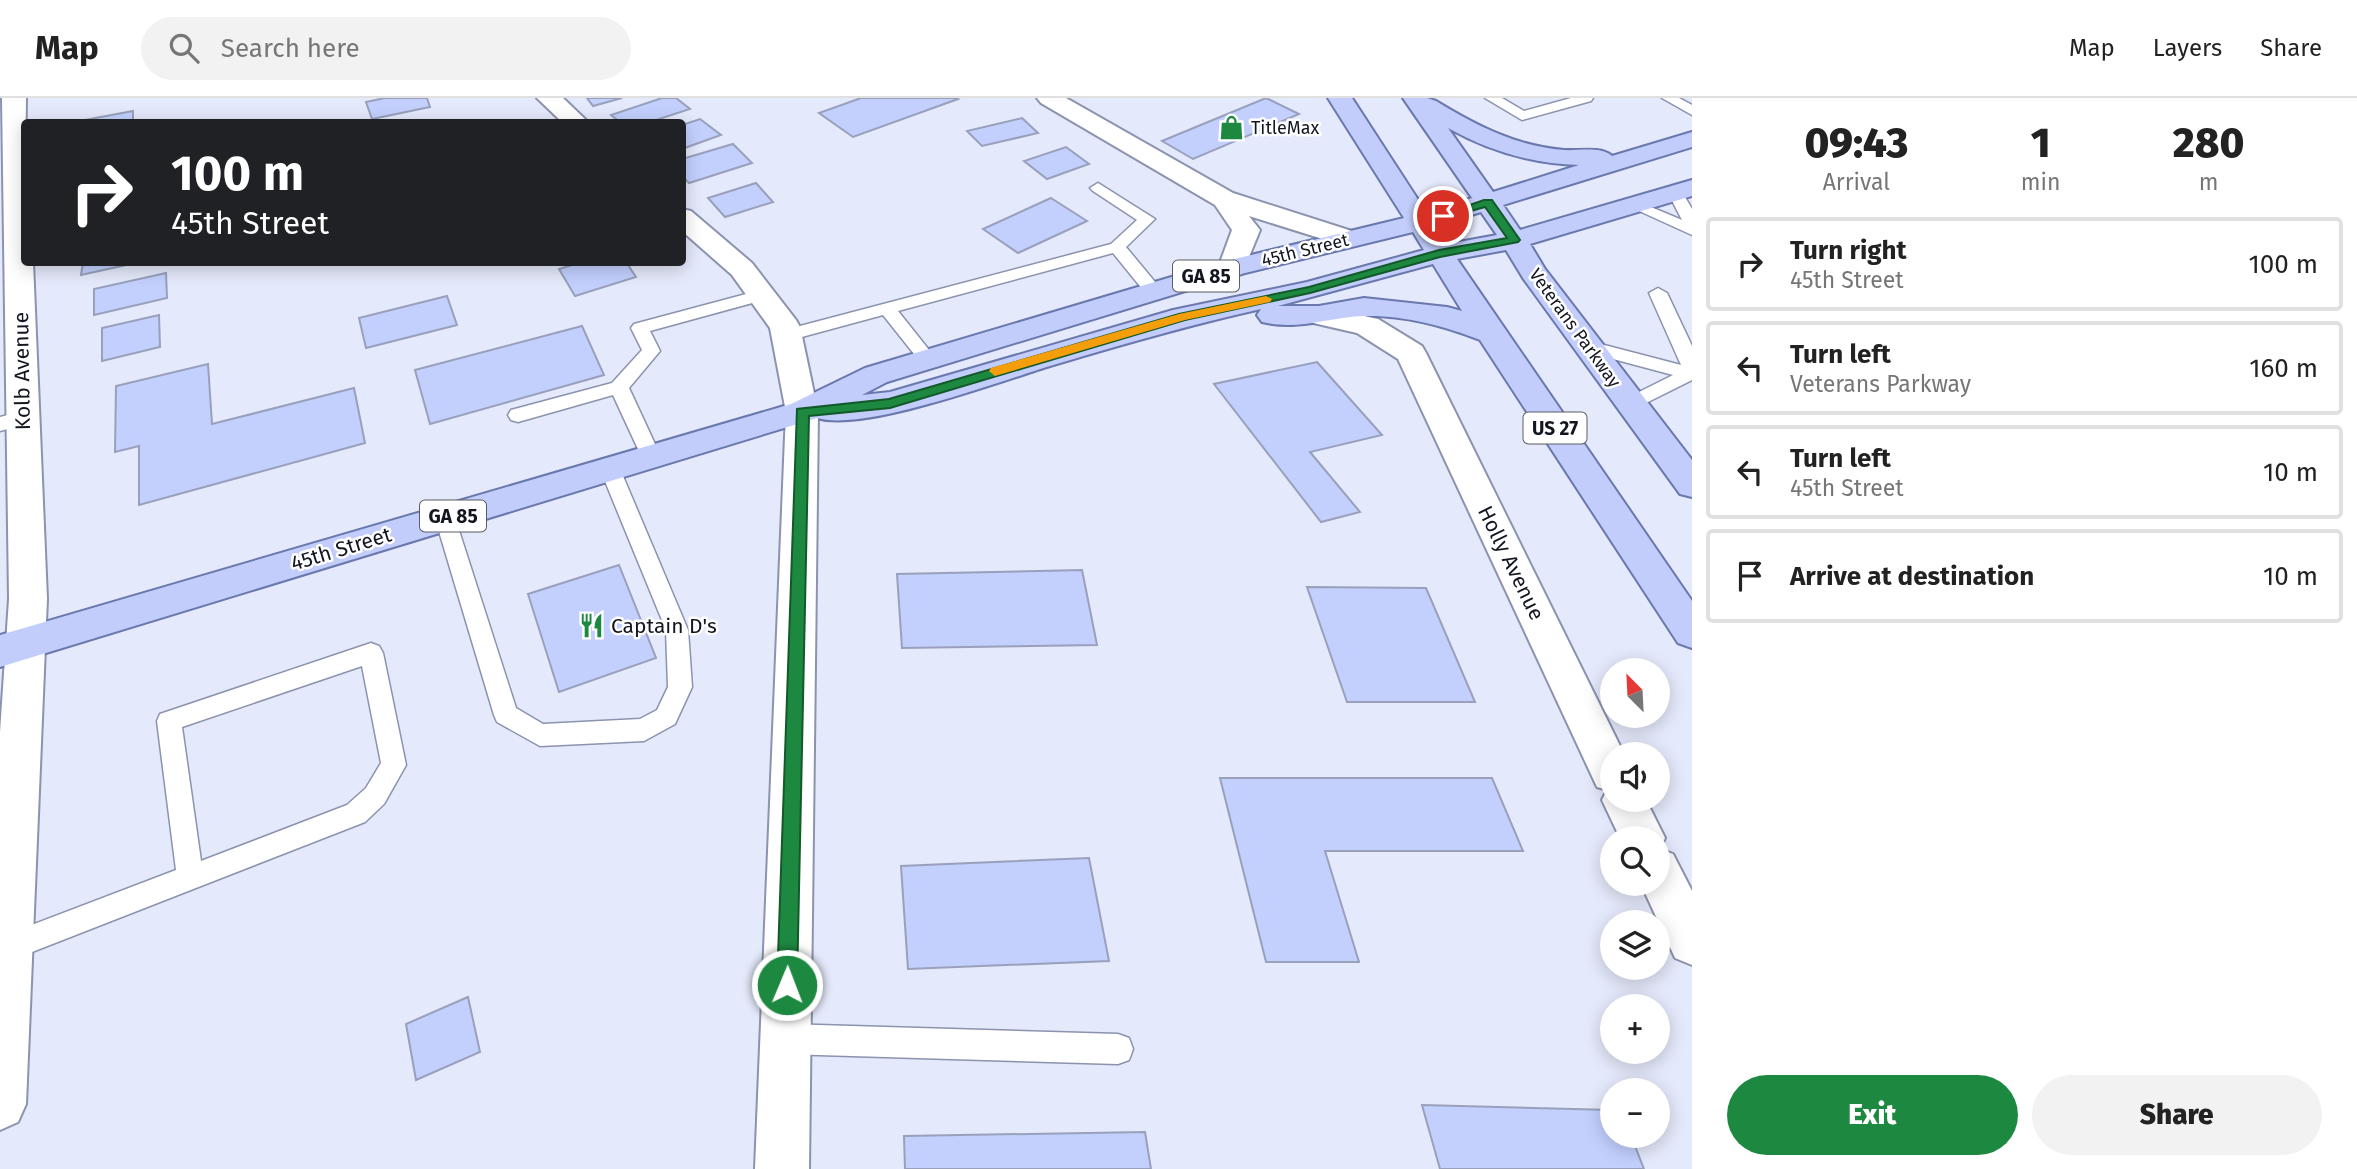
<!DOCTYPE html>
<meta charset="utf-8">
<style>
:root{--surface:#fff;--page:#f2f2f2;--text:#222;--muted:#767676;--line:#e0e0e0;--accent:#1d8940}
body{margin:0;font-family:"Fira Sans",sans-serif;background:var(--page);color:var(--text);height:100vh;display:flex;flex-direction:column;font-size:26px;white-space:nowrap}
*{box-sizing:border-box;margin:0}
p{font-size:23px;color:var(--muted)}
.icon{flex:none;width:38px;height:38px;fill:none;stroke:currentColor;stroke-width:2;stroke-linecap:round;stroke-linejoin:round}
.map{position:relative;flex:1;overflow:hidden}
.panel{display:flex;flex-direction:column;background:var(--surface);width:665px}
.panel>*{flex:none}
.guide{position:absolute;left:21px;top:21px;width:665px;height:147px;border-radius:7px;box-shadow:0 4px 18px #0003;background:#202124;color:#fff;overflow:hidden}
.needle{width:46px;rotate:336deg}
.fabs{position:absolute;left:1600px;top:560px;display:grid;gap:14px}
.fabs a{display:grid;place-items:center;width:70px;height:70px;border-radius:50%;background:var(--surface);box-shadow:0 4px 18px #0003;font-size:35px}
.pin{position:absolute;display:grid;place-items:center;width:60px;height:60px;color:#fff;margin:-30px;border:4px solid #fff;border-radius:50%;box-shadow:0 2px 7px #0007}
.me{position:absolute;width:77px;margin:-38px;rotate:1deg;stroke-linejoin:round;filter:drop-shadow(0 0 5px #0008)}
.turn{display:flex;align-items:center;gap:24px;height:147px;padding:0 35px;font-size:32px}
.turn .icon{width:91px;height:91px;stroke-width:2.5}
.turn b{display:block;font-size:49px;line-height:60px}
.eta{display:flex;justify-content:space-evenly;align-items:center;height:119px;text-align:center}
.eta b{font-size:42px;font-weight:800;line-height:49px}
.action{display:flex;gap:14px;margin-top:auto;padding:14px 35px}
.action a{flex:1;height:80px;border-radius:42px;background:var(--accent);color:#fff;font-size:28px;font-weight:800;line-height:80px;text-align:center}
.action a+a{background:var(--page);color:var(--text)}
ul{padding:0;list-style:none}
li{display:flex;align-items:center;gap:21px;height:94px;margin:0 14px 10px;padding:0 21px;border:4px solid var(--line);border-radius:7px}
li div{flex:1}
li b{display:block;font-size:26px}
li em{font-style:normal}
header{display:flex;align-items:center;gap:42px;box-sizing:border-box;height:98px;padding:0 35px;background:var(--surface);border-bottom:2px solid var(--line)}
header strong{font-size:33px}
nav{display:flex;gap:38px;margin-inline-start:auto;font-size:24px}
.search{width:490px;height:63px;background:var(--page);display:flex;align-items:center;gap:18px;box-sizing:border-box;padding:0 24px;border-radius:38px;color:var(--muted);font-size:26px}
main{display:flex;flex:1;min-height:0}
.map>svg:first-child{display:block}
</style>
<header>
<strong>Map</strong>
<div class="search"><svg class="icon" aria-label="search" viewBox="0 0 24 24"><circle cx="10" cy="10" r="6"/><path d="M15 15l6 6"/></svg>Search here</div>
<nav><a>Map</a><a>Layers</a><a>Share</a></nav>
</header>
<main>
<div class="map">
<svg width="1692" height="1071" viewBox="0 0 1692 1071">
<rect width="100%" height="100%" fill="#e4e9fb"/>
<g fill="#c3d0fe" stroke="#98a0bb" stroke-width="2">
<path d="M385,0h42l3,9 -58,12 -6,-17z"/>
<path d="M587,0h35l-29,8z"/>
<path d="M662,0h14l14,11 -40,13h-30l-9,-7z"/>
<path d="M861,0h95l2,1 -105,38 -34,-24z"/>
<path d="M1266,0l33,16 -106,45 -31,-18z"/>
<path d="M133,13v11h-54v-1z"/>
<path d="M1022,20l16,15 -56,13 -15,-15z"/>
<path d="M700,21l21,16 -39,14v-24z"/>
<path d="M733,46l19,19 -63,20 -7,-7v-17z"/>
<path d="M1066,49l23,17 -42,15 -23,-18z"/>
<path d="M756,85l17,19 -48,15 -17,-19z"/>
<path d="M1051,100l36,23 -69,32 -35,-24z"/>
<path d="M83,164h57l-59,13z"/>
<path d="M582,164h44l10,15 -61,19 -16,-27z"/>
<path d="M166,175l1,25 -73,17v-26z"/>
<path d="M447,198l10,29 -91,23 -7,-30z"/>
<path d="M159,217l1,32 -58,14v-33z"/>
<path d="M582,228l22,49 -174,49 -15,-54z"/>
<path d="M1317,264l65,73 -72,17 50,60 -39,10 -107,-138z"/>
<path d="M208,266l4,60 142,-36 11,55 -226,62v-59l-24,6 1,-66z"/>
<path d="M619,467l37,93 -97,34 -31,-98z"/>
<path d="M1082,472l15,75 -195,3 -5,-74z"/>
<path d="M1307,489l119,1 49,114h-128z"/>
<path d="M1220,680h272l31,73h-198l34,111h-93z"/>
<path d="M1089,760l20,103 -201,8 -7,-103z"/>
<path d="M468,899l12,55 -64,28 -10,-56z"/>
<path d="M1422,1007l190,5v26h19l13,33h-204z"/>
<path d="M1145,1034l6,37h-246l-1,-33z"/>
</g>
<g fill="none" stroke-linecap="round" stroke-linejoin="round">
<defs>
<g id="lane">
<path d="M1485,0h17l22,13 47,-13h22l-2,3 -69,19z"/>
<path d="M1662,0h17l13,7v10z"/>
<path d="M1098,85l57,36 -29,28 34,41 3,4 -3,4h-12l-35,-43 -215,58 39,49 -9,6 -6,-2 -39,-49 -96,26 -9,-6 3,-4 330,-87 26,-24 -44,-29 -3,-3z"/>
<path d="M1676,90l5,2 11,19v26l-66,-30 3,-3h10l43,18 -14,-27z"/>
<path d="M1658,190l9,5 25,53v34l-60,30 -7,-1 -2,-5 2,-5 48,-24 -90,-24 -3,-4 9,-6 92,24 -32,-72z"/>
<path d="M761,192l6,1 3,4 -3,4 -117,32 10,20 -31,37 32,69 -3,5h-14l-31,-67 -95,27 -7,-2 -3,-5 3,-5 101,-27 30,-33 -11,-22 3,-4z"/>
<path d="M23,313l7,2 3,5 -3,5 -30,8v-14z"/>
<path d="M610,364l7,2 3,5 68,161 4,57 -17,37 -31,17 -104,5 -43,-24 -3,-7 -59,-197 3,-6 7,-2 7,2 3,6 61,190 27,16 97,-5 17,-9 11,-23 -2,-57 -66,-161 3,-5z"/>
<path d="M371,545l8,3 4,7 23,112 -22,39 -19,18 -356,139 -9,-4v-20l176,-67 -19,-149 3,-7zM362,568l19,97 -15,25 -19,17 -146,56 -19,-134z"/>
<path d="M785,926l333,10 11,4 4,11 -4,11 -11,4 -333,-10 -10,-5 -5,-10 5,-10z"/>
</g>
<g id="street">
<path d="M2,0h24l-2,164h9l14,337 -21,505 -8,18 -18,8v-398l9,-133z"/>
<path d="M537,0h26l25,24h-26z"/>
<path d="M1037,0h29l167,95 125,40 4,6 -4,6 -10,2 -99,-31 11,14 -18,44 -10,2 -10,-2 -4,-6 14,-38 -17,-25 -174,-102z"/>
<path d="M682,111l9,2 61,52 44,57 4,7 18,85 -9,757h-54l31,-757 -16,-84 -38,-53 -50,-44z"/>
<path d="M1319,208l59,13 44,27 4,7 198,401h-12v46h34l19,38 -5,11 13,5 19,37v74l-17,-7 -34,-74h16v-46h-37l-18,-38 5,-10 -10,-3 -199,-428 -41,-26 -48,-11 -5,-7 5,-7z"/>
</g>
<path id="primary" d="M1328,0h24l74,114 46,-14 -69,-100h24l9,3c41,25 80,45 128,49 14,1 37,-4 48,6l80,-24v15l-189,58 17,25 172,-50v16l-162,48 15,25 147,191v37l-12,-3 -157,-216 -17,-28 -49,9 235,342v47l-14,-5 -198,-303c-35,-14 -77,-25 -116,-24 -35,1 -65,15 -102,6l-5,-7 4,-6c-72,16 -141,36 -211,57 -52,16 -186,66 -233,52l-817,249v-32l791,-231 74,-36 357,-106 182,-44zM1448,30c41,23 85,36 131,37l-86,27zM1481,114l16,23 -49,9 -12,-18zM1413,134l11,18 -117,32 -134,28 -283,82 -28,3 25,-13 354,-108zM1433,166l29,47 -15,-4 -83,-9 -45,8h-41z"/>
</defs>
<use href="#lane" stroke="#8b93ae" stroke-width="3"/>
<use href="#street" stroke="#8b93ae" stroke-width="4"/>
<use href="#primary" stroke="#6a78ad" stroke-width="4"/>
<use href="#lane" fill="#fff" fill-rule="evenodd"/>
<use href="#street" fill="#fff" fill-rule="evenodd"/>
<use href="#primary" fill="#c2cdfb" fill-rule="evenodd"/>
</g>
<path fill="#1d8940" stroke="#13592a" stroke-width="2" d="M1484,102h8l28,40 -2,2 -78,15 -130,36 -125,27 -295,88 -81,8 -12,569 -3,7 -7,3 -7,-3 -3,-7 20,-576 92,-10 290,-85 130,-27 130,-37 68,-12 -22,-31 -42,12 -5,-3z"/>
<path fill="#f59e0b" d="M1266,198l6,3 -2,3 -85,18 -190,56 -6,-5 2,-3 188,-54z"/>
<defs>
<symbol id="shop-bare" viewBox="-9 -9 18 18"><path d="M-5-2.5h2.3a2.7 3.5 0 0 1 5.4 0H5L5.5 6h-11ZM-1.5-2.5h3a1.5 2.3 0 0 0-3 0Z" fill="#1d8940" stroke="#fff" stroke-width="2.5" paint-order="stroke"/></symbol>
<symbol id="restaurant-bare" viewBox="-9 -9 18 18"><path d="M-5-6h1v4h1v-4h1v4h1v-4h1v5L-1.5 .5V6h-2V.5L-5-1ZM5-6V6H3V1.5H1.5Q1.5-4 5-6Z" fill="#1d8940" stroke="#fff" stroke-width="2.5" paint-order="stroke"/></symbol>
</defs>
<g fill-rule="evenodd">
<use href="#shop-bare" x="1214" y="12" width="35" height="35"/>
<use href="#restaurant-bare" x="574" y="510" width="35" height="35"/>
</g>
<g text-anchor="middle" stroke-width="5" stroke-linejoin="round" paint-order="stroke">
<g font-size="18" fill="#131620" stroke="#fff" text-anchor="start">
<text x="1251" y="36">TitleMax</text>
</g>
<g font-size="18" fill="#131620" stroke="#fff">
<text transform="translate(1305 152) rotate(-14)" y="6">45th Street</text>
<text transform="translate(1575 230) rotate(54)" y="6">Veterans Parkway</text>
</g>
<g fill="#fff" stroke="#5a5c63" stroke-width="2">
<rect x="1173" y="162.5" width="66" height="31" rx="5"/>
<rect x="1523.5" y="314.5" width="63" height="31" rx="5"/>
<rect x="420" y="402.5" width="66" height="31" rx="5"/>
</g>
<g font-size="19" font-weight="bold" fill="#131620">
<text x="1206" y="185">GA 85</text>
<text x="1555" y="337">US 27</text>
<text x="453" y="425">GA 85</text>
</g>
<g font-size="21" fill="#131620" stroke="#fff">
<text transform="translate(22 273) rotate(-91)" y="7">Kolb Avenue</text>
<text transform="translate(341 451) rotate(-17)" y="7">45th Street</text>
<text transform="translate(1511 465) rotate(64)" y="7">Holly Avenue</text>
</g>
<g font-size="21" fill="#131620" stroke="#fff" text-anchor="start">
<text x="611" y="535">Captain D's</text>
</g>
</g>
</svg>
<div class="fabs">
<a><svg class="needle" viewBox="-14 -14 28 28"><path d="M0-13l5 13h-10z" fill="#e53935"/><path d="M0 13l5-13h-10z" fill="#767676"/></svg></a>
<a><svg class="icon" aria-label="sound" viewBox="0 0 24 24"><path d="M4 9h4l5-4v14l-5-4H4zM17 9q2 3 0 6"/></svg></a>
<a><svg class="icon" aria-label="search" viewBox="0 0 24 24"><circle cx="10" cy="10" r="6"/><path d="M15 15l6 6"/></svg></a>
<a><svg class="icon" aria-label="layers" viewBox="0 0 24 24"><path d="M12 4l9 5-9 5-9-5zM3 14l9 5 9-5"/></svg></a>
<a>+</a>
<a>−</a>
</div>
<div class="pin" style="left:1443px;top:118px;background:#d93025"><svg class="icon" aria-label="arrive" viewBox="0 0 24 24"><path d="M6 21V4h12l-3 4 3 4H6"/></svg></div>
<svg class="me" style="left:787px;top:887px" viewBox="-20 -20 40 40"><circle r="17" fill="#1d8940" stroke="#fff" stroke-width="3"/><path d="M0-11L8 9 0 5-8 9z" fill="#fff"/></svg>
<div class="guide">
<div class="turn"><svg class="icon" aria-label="right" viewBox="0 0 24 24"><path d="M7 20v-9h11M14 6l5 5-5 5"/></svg><div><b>100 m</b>45th Street</div></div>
</div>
</div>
<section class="panel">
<div class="eta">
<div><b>09:43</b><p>Arrival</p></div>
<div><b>1</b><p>min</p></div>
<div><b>280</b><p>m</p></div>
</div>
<ul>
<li><svg class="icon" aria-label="right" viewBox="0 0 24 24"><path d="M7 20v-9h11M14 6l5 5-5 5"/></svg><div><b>Turn right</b><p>45th Street</p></div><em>100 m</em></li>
<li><svg class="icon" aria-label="left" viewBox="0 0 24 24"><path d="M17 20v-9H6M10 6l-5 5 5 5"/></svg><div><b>Turn left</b><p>Veterans Parkway</p></div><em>160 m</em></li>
<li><svg class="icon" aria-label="left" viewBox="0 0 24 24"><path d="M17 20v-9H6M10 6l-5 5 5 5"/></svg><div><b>Turn left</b><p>45th Street</p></div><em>10 m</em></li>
<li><svg class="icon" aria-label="arrive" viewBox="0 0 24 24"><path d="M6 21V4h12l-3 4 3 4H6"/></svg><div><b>Arrive at destination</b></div><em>10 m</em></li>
</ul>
<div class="action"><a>Exit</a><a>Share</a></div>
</section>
</main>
